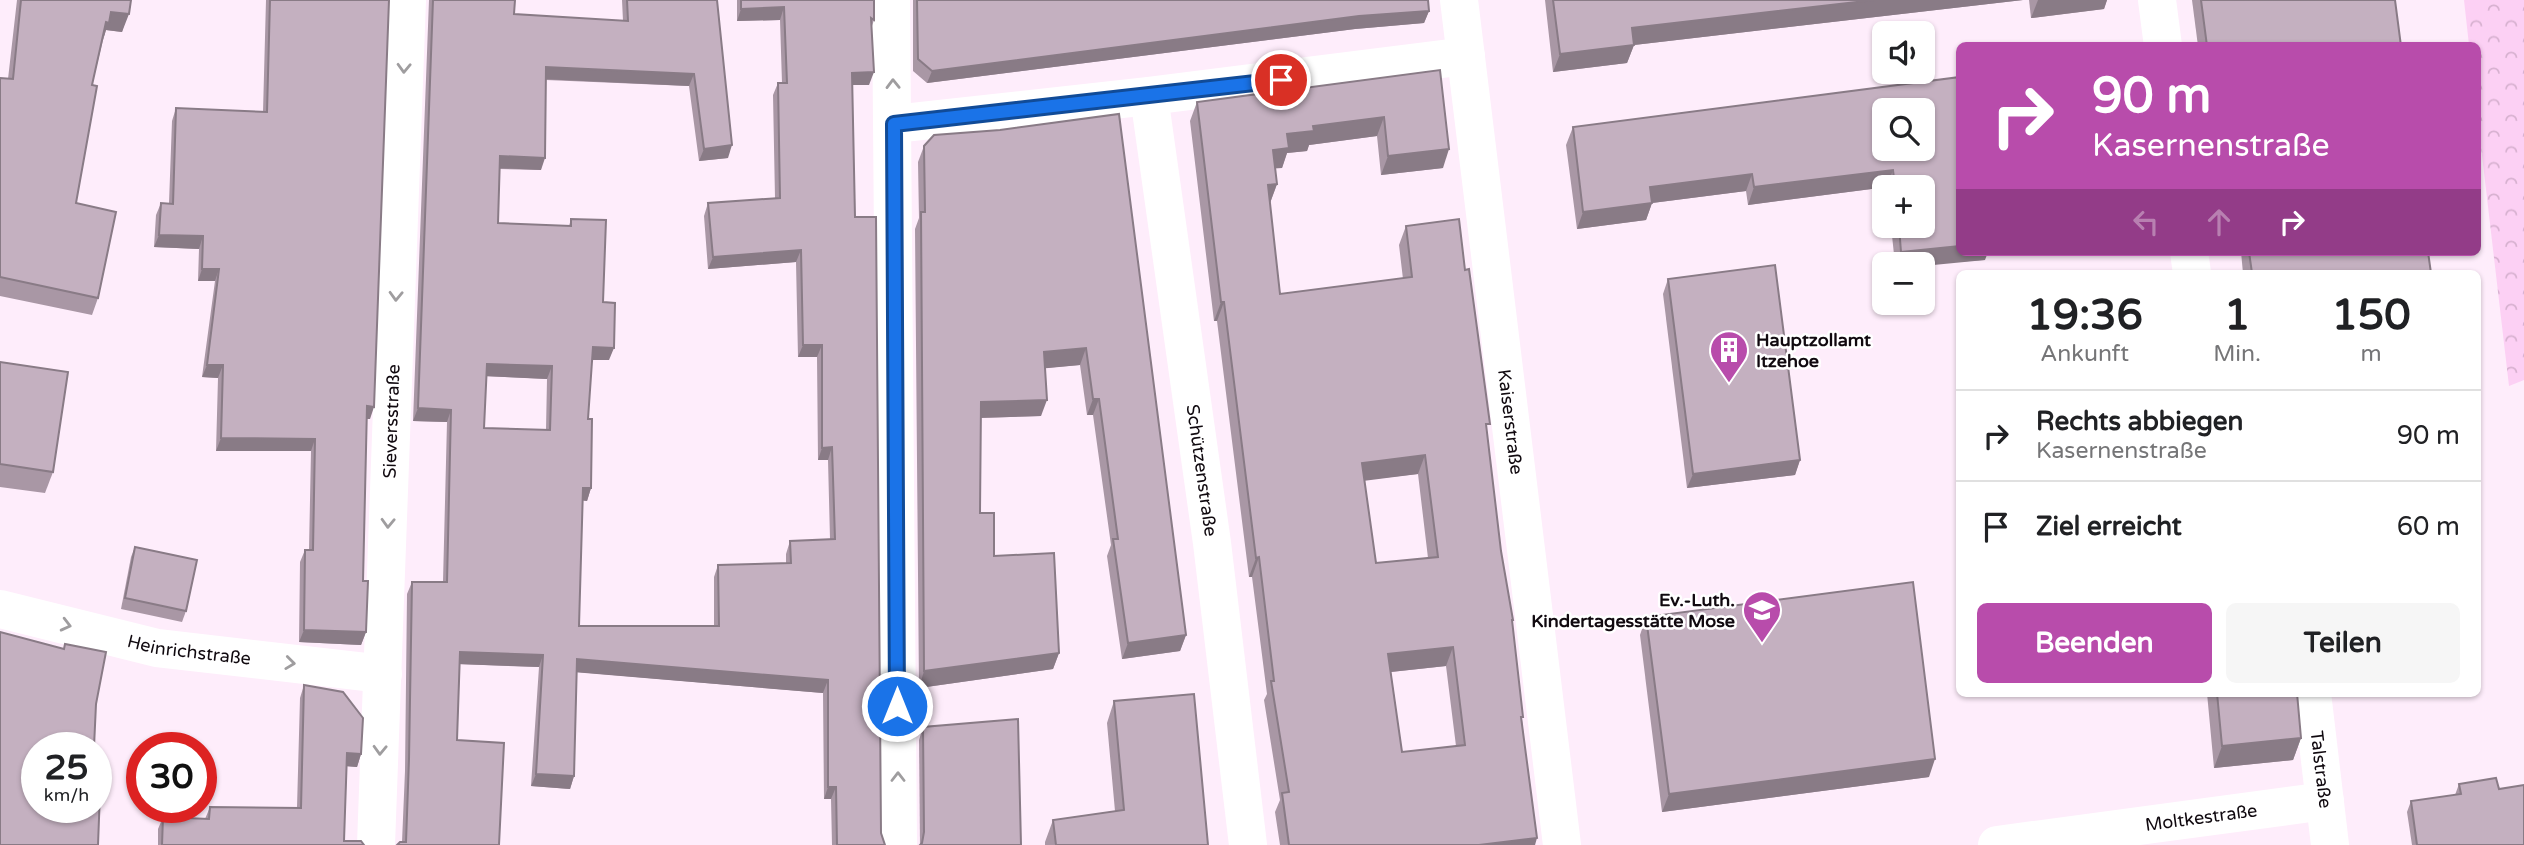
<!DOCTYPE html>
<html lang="de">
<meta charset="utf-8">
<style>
:root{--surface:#fff;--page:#f6f6f6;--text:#202124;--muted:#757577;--line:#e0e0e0;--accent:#b84cab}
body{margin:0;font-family:"Varela Round",sans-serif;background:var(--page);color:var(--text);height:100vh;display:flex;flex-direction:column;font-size:26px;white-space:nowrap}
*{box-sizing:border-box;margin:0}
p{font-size:23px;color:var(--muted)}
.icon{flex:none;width:38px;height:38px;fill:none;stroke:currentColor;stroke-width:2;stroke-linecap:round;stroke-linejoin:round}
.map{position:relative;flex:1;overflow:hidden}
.panel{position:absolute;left:1956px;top:270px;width:525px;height:427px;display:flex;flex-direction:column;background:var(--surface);border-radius:10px;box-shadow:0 2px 5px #0004}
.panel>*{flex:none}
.top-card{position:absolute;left:1956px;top:42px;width:525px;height:214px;border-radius:10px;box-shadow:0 2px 5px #0004;background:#b84cab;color:#fff;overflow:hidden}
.tools{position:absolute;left:1872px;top:21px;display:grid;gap:14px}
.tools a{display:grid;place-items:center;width:63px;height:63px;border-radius:10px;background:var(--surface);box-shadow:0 2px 5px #0004;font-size:35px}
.speed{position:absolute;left:21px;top:732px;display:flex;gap:14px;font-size:35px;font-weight:700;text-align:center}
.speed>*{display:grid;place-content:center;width:91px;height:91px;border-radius:50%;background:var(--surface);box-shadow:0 2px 5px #0004;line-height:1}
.speed small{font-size:18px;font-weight:400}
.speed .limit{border:10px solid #d22;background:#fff;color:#111}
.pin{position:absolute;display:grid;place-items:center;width:60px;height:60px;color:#fff;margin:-30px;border:4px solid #fff;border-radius:50%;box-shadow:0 2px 7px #0007}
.me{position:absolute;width:77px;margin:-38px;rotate:0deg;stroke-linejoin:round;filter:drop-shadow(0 0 5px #0008)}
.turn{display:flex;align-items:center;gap:24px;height:147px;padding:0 21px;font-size:32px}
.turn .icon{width:91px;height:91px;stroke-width:2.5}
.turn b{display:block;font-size:49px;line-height:60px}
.lanes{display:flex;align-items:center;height:66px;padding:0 21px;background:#0003;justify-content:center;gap:35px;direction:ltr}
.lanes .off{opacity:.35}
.eta{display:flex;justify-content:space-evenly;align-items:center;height:119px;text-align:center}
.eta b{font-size:42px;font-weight:700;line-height:49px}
.cta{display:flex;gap:14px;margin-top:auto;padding:14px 21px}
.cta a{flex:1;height:80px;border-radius:10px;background:var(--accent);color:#fff;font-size:28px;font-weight:700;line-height:80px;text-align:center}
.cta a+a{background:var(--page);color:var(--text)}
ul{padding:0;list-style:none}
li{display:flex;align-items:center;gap:21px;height:91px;padding:0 21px;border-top:2px solid var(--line)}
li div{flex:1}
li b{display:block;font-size:26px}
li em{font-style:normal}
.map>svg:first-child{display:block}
</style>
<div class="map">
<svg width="2524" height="845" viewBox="0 0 2524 845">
<defs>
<pattern id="park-crowns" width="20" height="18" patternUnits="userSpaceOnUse" patternTransform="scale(1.75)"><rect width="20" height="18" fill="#fcd0f4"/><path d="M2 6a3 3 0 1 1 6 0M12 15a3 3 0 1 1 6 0" fill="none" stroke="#d7b1d0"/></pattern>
</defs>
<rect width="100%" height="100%" fill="#feedfb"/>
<path fill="url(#park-crowns)" d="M2464,0h60v380l-15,6 -31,-265v-75l-9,-1z"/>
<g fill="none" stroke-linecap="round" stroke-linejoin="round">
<g stroke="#fff" stroke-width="38">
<path d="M891,0l7,845"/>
<path d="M2157,0l6,46"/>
<path id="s1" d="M1149,96l63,447 36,302"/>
<path d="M894,124l255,-28 317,-40"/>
<path d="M2189,252l3,21"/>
<path id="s2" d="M0,609l157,39 226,26"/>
<path id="s3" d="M2312,693l18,152"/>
<path id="s4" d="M376,845l31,-845"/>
<path id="s5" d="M1997,845l328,-44"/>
</g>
<path stroke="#fff" stroke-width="38" id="s6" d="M1459,0l103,845"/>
</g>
<g fill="#a997a5" fill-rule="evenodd">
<path d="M17,0h114l-9,32 -16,-2 -3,10 -11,45 -16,118 22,95 -6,17 -92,-19v-218l8,1z"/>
<path d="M266,0h123l-19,419h-4l-3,162 3,51 -5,13 -62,-3 1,-80 5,-12h4l2,-99h-95l2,-73 -16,-1 13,-96h-17l1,-32 -45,-2 2,-32 5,-12h8l3,-82 4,-13 87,4z"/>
<path d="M429,0h86l-1,14 109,7 -1,-21h95l11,158 -29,3 -10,-75 -143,-6 -5,90 -42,-1 -1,54 71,3 2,-7 32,83 6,58h-17l-4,59 3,69 -4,13 -5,-1 -3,126h135v-49l4,-12 68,-2v-9l4,-13 40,-2 -2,-79h-10l-1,-103h-19l-2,-95 -88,7 -4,-53 4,-13 67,-5 -2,-103 5,-12h4l-2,-63 -43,1v-21h137v20l-2,6 -3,59h-17l3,132 26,616 4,12h-53l-1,-46h-7l-1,-106 -246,-21 -3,104 -4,13 -39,-3 8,-119 -79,-3 -3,76 42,105 -97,-3 3,-71 2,-177 5,-12h31l4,-160 -34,-1zM486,376l61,3 -1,51 -62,-2z"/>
<path d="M913,0h515l1,11 -5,12 -69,6 -428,54 -14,-12z"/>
<path d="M1545,0h478l-389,45 -7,18 -74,9z"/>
<path d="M2029,0h78l-3,9 -73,9z"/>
<path d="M2192,0h203l6,46h-203z"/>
<path d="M1440,70l3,98 -62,7 -4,-39 -68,9 -2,6 -20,2 -5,15h-7l2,16 -7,19 10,91 123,-15 -4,-34 7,-19 59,44 36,281 12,69 -1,3 23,222h-255l-5,-33 5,-12 -16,-100 3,-6 -15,-117h-3l-32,-256h-3l-24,-200 7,-19zM1418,474l10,84 -52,5 -12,-83zM1446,666l10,80 -54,6 -11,-80z"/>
<path d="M1960,77l25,183 -62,4h-28l-4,-38h32v-39h-36l-139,18 -2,-14 -94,12 -6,17 -69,9 -11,-84 7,-18z"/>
<path d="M1119,114l67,521 -6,16 -58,8 -15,-103 4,-11 -18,-130h-6l-7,-50 -35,3 -4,48 -60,2 -1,95 14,43 65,97 -6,16 -134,19 -4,-459 4,-11 -1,-56 6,-16 76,-16z"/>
<path d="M2241,252h187l3,21h-188z"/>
<path d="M1668,279l132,181 -5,15 -108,13 -24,-194z"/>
<path d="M0,362l53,110 -8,21 -45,-6z"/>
<path d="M135,547l51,64 -4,11 -61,-13 10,-52z"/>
<path d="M1646,617l283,160 -267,35 -22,-177z"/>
<path d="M304,685l57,69 -4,13 -10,-1 -3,75 20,4h-206v-16l5,-12 42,2 5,-12 87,1 3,-110z"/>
<path d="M2207,693h90l4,45 -8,22 -79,8z"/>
<path d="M1114,701l94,144h-163v-3l8,-22 62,-9 -8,-88z"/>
<path d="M923,727l98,118h-101l-1,-105z"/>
<path d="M2459,784l40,5 25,56h-112l-5,-33 4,-11 44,-6z"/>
</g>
<g fill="#897b86">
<path d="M1874,0h149l-389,45 -7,18 -74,9 7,-18 72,-26z"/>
<path d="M2038,0h69l-3,9 -73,9z"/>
<path d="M784,7l-4,13 -43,1 4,-12z"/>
<path d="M1429,11l-5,12 -69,6 -428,54 5,-12 427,-55z"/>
<path d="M111,12l18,2 -7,18 -16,-2 -3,10 3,-18z"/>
<path d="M546,67l148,7 -5,12 -148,-7z"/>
<path d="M874,72l-5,13h-21l4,-12z"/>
<path d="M1384,117l-7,19 -68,9 -2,6 -20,2 -5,15 -16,1 7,-19 14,-16 26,-8z"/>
<path d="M732,145l-4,13 -29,3 5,-12z"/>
<path d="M1449,149l-6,19 -62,7 7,-19z"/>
<path d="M500,156l45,2 -4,12 -46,-2z"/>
<path d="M1893,170l-6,17 -139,18 6,-18z"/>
<path d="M1752,174l-6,17 -94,12 -6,17 -69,9 6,-17 67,-25z"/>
<path d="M1277,184l-7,19 -9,1 7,-19z"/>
<path d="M159,235l44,1 -4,13 -45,-2z"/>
<path d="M1960,246v6h28l-3,8 -62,6v-2h-26l4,-12z"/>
<path d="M801,250l-5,12 -88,7 5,-12z"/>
<path d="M202,269h17l-4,12h-17z"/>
<path d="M1221,302h3l-7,19h-3z"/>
<path d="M803,345h19l-5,12h-19z"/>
<path d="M593,347l21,1 -5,12h-21z"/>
<path d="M1086,348l-6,17 -42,4 6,-17z"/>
<path d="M487,364l65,2 -5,13 -65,-3z"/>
<path d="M207,365h16l-5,13 -16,-1z"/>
<path d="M1093,399h6l-6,16h-6z"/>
<path d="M1047,400l-6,16 -66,2 6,-16z"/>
<path d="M367,406l7,1 -4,12h-8z"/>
<path d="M418,408l33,2 -4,12 -34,-1z"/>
<path d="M221,438l94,1 -4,12h-95z"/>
<path d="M832,447l-4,13h-10l4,-12z"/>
<path d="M1425,455l-7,19 -63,8 7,-19z"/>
<path d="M1800,460l-5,15 -108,13 6,-14z"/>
<path d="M583,488h8l-4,13 -9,-1z"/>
<path d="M1259,557l-7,20h-3l7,-19z"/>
<path d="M304,630l62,2 -5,13 -62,-3z"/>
<path d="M1186,635l-6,16 -58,8 6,-16z"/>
<path d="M1453,647l-7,19 -65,7 7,-19z"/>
<path d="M460,652l83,3 -4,12 -83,-3z"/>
<path d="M1059,653l-6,16 -134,19 5,-17z"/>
<path d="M577,659l251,21 -5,13 -250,-21z"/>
<path d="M2301,738l-8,22 -79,8 8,-22z"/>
<path d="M347,753l14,1 -4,13 -14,-1z"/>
<path d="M1935,759l-6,18 -267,35 7,-18z"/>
<path d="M536,774l38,2 -4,13 -39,-3z"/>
<path d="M828,787h8l-5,12h-7z"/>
<path d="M1537,838l-2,7h-56z"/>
</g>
<g fill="#c4b0c0" stroke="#897b86" stroke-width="2" fill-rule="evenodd">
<path d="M21,0h110l-2,14 -18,-2 -2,11 -3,-1 -14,63 5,1 -21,117 40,9 -18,86 -98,-21v-199l13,1z"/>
<path d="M270,0h119l-15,407 -7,-1 -4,175h5l-2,51 -62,-2 1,-80h8l2,-111 -94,-1 2,-73h-16l12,-96h-17l1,-33 -44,-1 2,-32 12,1 3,-96 91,4z"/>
<path d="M433,0h82l-1,14 114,7 -1,-21h90l15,145 -28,4 -10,-75 -148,-7 -1,91 -45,-2 -2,67 73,3v-7l35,1 -3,82 12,1 -1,45 -21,-1 -5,72h4l-1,69h-8l-4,138h140l-1,-61 73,-2 -1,-22 45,-2 -3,-92 -10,1v-103h-19l-2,-95 -88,7 -5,-54 72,-5 -2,-115h9l-3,-76 -43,2v-9h133v20l-3,-2 3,54 -22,1 3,144h21l5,616 4,12h-48l-1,-58h-8v-107l-251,-21 -3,117 -38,-2 7,-119 -83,-3 -3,88 47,3 -5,102h-102l3,-3h6l3,-83 3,-177h35l4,-172 -33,-2zM487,364l65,2 -2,64 -66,-2z"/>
<path d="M917,0h511l1,11 -70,5 -427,55 -14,-12z"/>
<path d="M1553,0h321l-242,28 2,17 -74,9z"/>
<path d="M2201,0h194l6,46h-194z"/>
<path d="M1440,70l9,79 -61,7 -4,-39 -71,9 1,5 -27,3 2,14 -16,2 4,34 -9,1 12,109 132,-17 -6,-51 53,-7 6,51 4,-1 16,118 5,37h-4l15,127 12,69h-1l11,97h-2l16,121 -58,7h-190l-7,-52 7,-1 -18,-111h3l-15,-124 -3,1 -32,-256h-3l-24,-200zM1425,455l13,102 -62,6 -14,-100zM1453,647l12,98 -63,7 -14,-98z"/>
<path d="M1960,77v169l-59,6 -2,-26h24v-39h-28l-2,-17 -139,17 -2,-13 -102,13 2,16 -69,9 -10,-85zM1885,110h38v39h-38z"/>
<path d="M1119,114l67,521 -58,8 -15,-104h5l-19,-140h-6l-7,-51 -42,4 3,48 -66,2 -1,111h14v43l60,-3 5,100 -135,18 -3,-459h4l-1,-66 10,-11 66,-5z"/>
<path d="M2249,252h179l3,21h-179z"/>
<path d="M1775,265l25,195 -107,14 -25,-195z"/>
<path d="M0,362l68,10 -15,100 -53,-8z"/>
<path d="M135,547l62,13 -11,51 -61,-13z"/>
<path d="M1913,582l22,177 -266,35 -23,-177z"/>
<path d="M0,632l64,17 1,-5 41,8 -10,52 -2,43h-57v60h59v-41h5l-3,79h-98z"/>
<path d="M304,685l39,7 20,26 -2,36 -14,-1 -3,88h17l3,4h-202l1,-28 46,2 1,-12 91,1z"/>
<path d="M2217,693h80l4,45 -79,8z"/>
<path d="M1194,694l14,151h-152l-3,-25 71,-10 -10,-109z"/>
<path d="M1018,719l3,126h-101l2,-2 2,-11 -1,-105z"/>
<path d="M2496,778l3,11 25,-4v60h-107l-6,-44 50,-7 -2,-10z"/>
</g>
<defs><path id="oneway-chevron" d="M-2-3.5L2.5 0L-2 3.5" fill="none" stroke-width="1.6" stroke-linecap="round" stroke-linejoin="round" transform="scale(1.75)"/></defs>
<g stroke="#9f9d9f">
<use href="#oneway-chevron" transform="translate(404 68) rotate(92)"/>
<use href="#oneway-chevron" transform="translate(893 84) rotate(-91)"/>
<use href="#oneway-chevron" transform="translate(396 296) rotate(92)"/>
<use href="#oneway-chevron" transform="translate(388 523) rotate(92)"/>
<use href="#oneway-chevron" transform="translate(66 625) rotate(14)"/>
<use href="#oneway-chevron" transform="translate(290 663) rotate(7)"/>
<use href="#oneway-chevron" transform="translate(380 750) rotate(92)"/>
<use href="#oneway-chevron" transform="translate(898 777) rotate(-90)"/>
</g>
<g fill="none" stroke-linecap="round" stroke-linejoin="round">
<defs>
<path id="route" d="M897,706l-3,-582 387,-44"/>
</defs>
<use href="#route" stroke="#114b97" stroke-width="18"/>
<use href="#route" stroke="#1a73e8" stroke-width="12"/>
</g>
<defs>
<symbol id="building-pin" viewBox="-11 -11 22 30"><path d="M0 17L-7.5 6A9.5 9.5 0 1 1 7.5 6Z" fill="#b84cab" stroke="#fff"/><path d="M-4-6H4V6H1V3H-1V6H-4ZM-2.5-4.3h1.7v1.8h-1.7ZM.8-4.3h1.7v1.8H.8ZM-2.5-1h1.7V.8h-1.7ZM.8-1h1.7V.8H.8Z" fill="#fff"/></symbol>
<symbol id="school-pin" viewBox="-11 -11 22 30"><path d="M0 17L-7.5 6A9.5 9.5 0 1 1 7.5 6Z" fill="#b84cab" stroke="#fff"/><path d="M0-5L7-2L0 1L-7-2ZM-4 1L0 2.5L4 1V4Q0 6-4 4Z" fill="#fff"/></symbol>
</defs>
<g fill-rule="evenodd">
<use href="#building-pin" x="1707" y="328" width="44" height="60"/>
<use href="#school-pin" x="1740" y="588" width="44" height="60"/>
</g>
<g text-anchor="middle" stroke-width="5" stroke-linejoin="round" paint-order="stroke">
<g font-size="18" font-weight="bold" fill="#10090f" stroke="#fff" text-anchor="start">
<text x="1756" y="346">Hauptzollamt<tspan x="1756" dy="21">Itzehoe</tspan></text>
<text x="1735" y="606" text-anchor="end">Ev.-Luth.<tspan x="1735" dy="21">Kindertagesstätte Mose</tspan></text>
</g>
<g font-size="18" fill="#10090f" stroke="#fff">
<text dy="6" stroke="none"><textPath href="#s6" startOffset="425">Kaiserstraße</textPath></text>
<text dy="6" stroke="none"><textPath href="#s4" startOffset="424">Sieversstraße</textPath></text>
<text dy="6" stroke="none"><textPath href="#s1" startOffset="378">Schützenstraße</textPath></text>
<text dy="6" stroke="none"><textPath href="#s2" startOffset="194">Heinrichstraße</textPath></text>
<text dy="6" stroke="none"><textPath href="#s3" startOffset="77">Talstraße</textPath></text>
<text dy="6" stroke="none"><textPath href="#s5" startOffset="206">Moltkestraße</textPath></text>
</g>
</g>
</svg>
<div class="tools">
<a><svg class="icon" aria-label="sound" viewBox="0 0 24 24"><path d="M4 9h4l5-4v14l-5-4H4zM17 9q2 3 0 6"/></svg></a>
<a><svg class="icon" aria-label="search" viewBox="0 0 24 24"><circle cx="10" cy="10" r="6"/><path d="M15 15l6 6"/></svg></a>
<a>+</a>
<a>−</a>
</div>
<div class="speed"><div>25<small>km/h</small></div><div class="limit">30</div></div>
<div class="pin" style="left:1281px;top:80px;background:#d93025"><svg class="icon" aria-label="arrive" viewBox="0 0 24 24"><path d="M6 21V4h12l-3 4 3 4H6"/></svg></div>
<svg class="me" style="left:897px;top:706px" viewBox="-20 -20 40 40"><circle r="17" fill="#1a73e8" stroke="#fff" stroke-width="3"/><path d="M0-11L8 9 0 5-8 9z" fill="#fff"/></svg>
<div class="top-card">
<div class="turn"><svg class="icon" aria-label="right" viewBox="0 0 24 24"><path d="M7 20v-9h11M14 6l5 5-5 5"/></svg><div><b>90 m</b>Kasernenstraße</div></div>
<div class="lanes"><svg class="icon off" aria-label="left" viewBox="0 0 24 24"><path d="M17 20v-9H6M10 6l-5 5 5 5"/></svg><svg class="icon off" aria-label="ahead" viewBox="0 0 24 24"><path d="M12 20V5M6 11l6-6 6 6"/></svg><svg class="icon" aria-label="right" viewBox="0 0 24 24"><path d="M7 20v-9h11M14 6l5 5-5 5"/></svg></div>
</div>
<section class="panel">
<div class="eta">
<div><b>19:36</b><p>Ankunft</p></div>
<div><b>1</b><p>Min.</p></div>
<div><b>150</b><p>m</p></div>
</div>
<ul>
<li><svg class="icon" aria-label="right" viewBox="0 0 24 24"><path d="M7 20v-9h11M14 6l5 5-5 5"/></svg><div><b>Rechts abbiegen</b><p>Kasernenstraße</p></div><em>90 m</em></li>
<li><svg class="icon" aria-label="arrive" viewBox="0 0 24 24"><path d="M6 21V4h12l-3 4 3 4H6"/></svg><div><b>Ziel erreicht</b></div><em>60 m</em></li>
</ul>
<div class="cta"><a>Beenden</a><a>Teilen</a></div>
</section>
</div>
